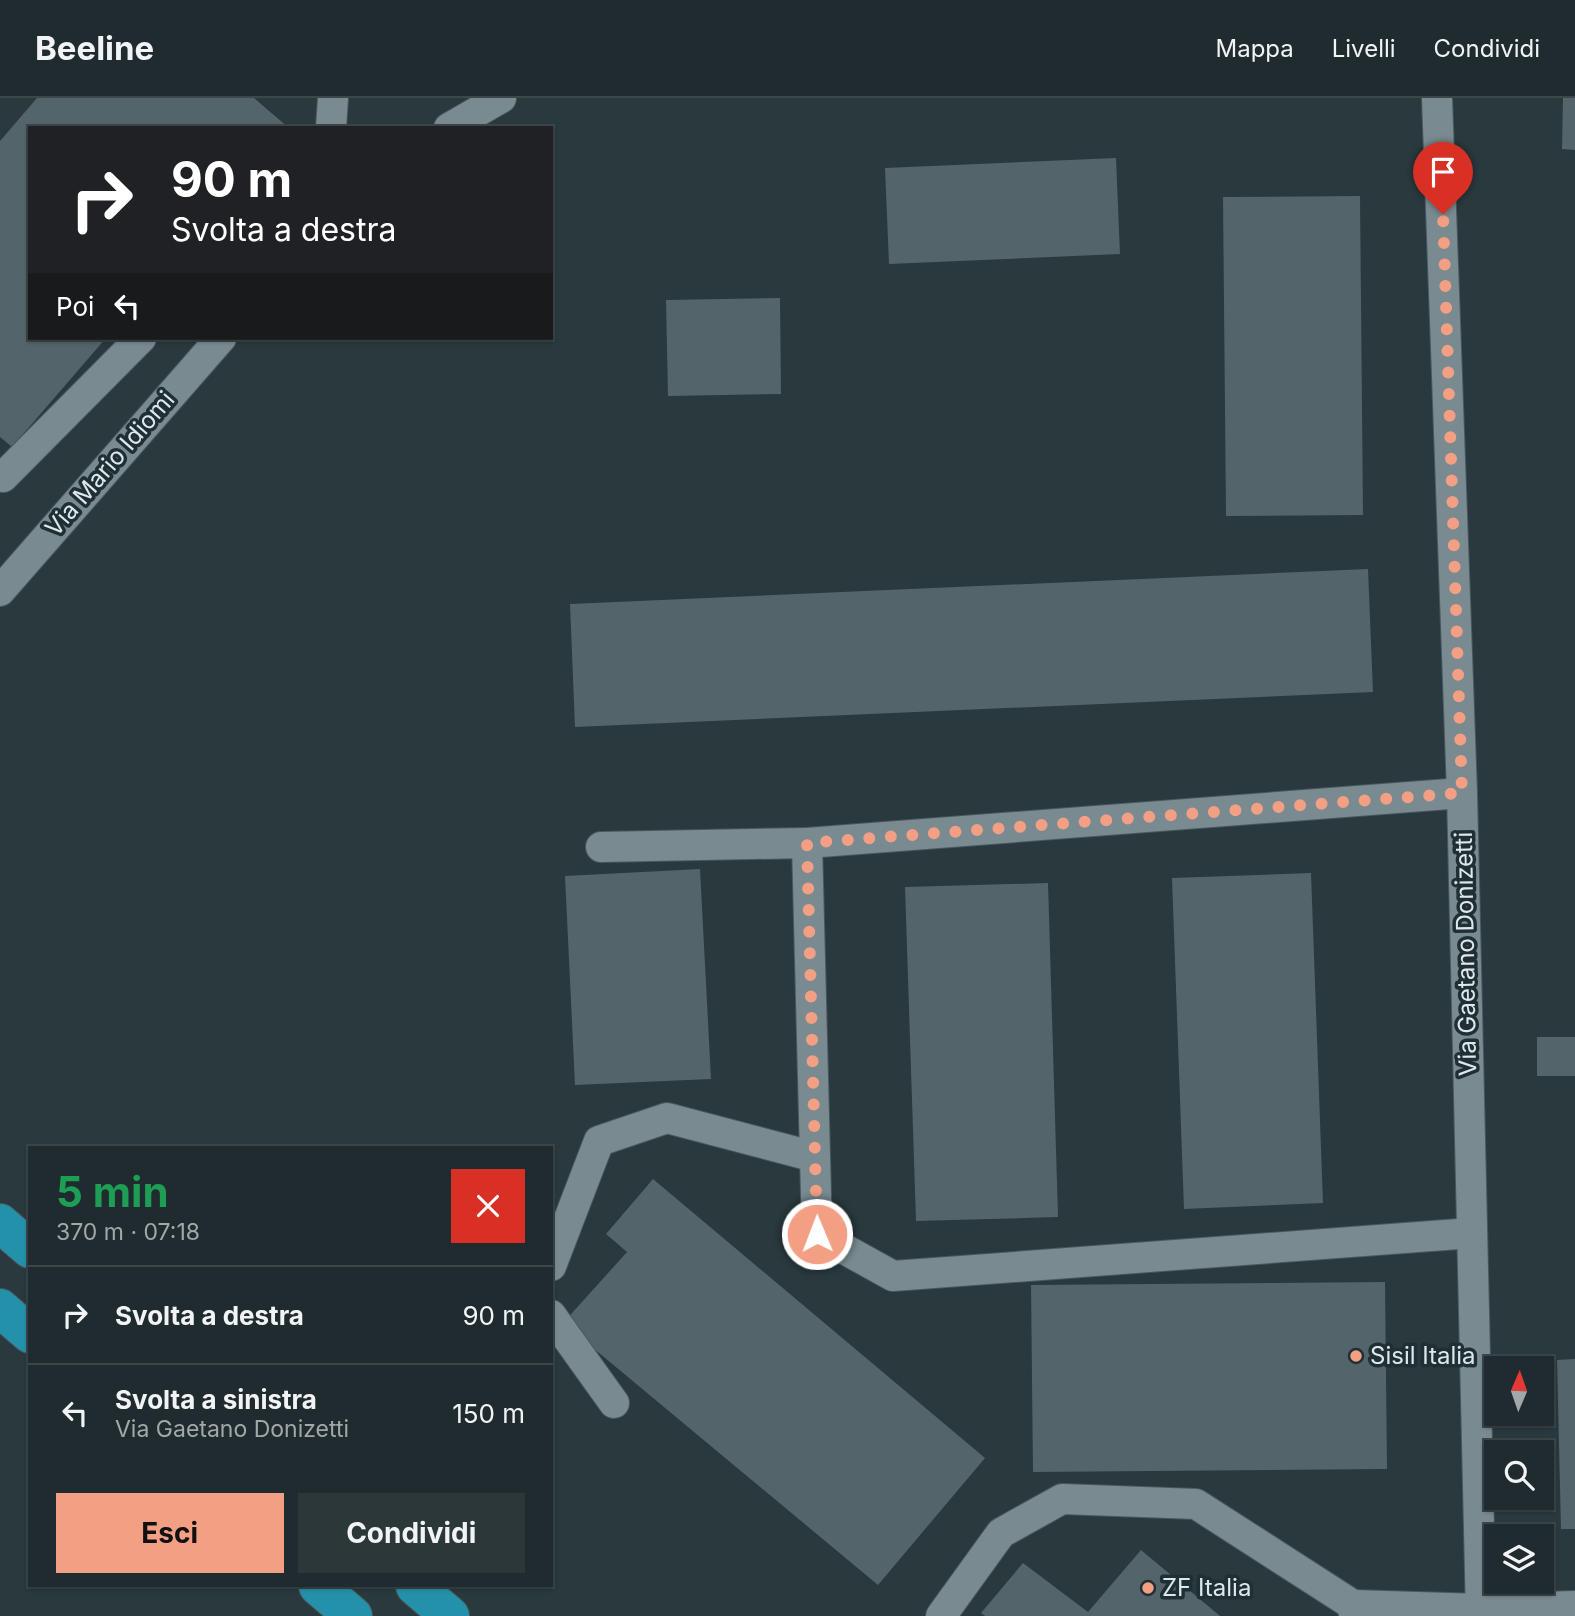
<!DOCTYPE html>
<html lang="it">
<meta charset="utf-8">
<style>
:root{--surface:#1f2b2e;--page:#2c373a;--text:#f1f3f6;--muted:#a1a7aa;--line:#3c474a;--accent:#f39f84}
body{margin:0;font-family:Inter,sans-serif;background:var(--page);color:var(--text);height:100vh;display:flex;flex-direction:column;font-size:26px;white-space:nowrap}
*{box-sizing:border-box;margin:0}
p{font-size:23px;color:var(--muted)}
.icon{flex:none;width:38px;height:38px;fill:none;stroke:currentColor;stroke-width:2;stroke-linecap:round;stroke-linejoin:round}
.map{position:relative;flex:1;overflow:hidden}
.drawer{position:absolute;left:28px;top:1048px;width:525px;height:441px;display:flex;flex-direction:column;background:var(--surface);border-radius:0px;box-shadow:0 2px 5px #0004,0 0 0 2px var(--line)}
.drawer>*{flex:none}
.guide{position:absolute;left:28px;top:28px;width:525px;height:214px;border-radius:0px;box-shadow:0 2px 5px #0004,0 0 0 2px var(--line);background:#202124;color:#fff;overflow:hidden}
.needle{width:46px;rotate:2deg}
.fabs{position:absolute;left:1484px;top:1258px;display:grid;gap:14px}
.fabs a{display:grid;place-items:center;width:70px;height:70px;border-radius:0px;background:var(--surface);box-shadow:0 2px 5px #0004,0 0 0 2px var(--line);font-size:35px}
.pin{position:absolute;display:grid;place-items:center;width:60px;height:60px;color:#fff;margin:-72px -30px;border-radius:50% 50% 50% 0;rotate:-45deg;box-shadow:0 0 7px #0007}
.pin .icon{rotate:45deg}
.me{position:absolute;width:77px;margin:-38px;rotate:359deg;stroke-linejoin:round;filter:drop-shadow(0 0 5px #0008)}
.turn{display:flex;align-items:center;gap:24px;height:147px;padding:0 28px;font-size:32px}
.turn .icon{width:91px;height:91px;stroke-width:2.5}
.turn b{display:block;font-size:49px;line-height:60px}
.then{display:flex;align-items:center;height:66px;padding:0 28px;background:#0003;gap:14px;font-size:26px}
.round{display:grid;place-items:center;flex:none;width:74px;height:74px;border-radius:0px;background:var(--page)}
.summary{display:flex;align-items:center;justify-content:space-between;height:119px;padding:0 28px}
h1{font-size:42px;font-weight:700;line-height:52px;color:#1e9e55}
.action{display:flex;gap:14px;margin-top:auto;padding:14px 28px}
.action a{flex:1;height:80px;border-radius:0px;background:var(--accent);color:#111;font-size:28px;font-weight:700;line-height:80px;text-align:center}
.action a+a{background:var(--page);color:var(--text)}
ul{padding:0;list-style:none}
li{display:flex;align-items:center;gap:21px;height:98px;padding:0 28px;border-top:2px solid var(--line)}
li div{flex:1}
li b{display:block;font-size:26px}
li em{font-style:normal}
header{display:flex;align-items:center;gap:42px;box-sizing:border-box;height:98px;padding:0 35px;background:var(--surface);border-bottom:2px solid var(--line)}
header strong{font-size:33px}
nav{display:flex;gap:38px;margin-inline-start:auto;font-size:24px}
.map>svg:first-child{display:block}
</style>
<header>
<strong>Beeline</strong>
<nav><a>Mappa</a><a>Livelli</a><a>Condividi</a></nav>
</header>
<div class="map">
<svg width="1575" height="1518" viewBox="0 0 1575 1518">
<rect width="100%" height="100%" fill="#29393e"/>
<g fill="#53656a">
<path d="M37,0h217l35,30h-259v210h76l-94,109 -12,-10v-296z"/>
<path d="M1563,0h12v52l-13,-1z"/>
<path d="M1116,60l4,96 -231,10 -4,-96z"/>
<path d="M1360,98l3,319 -137,1 -3,-319z"/>
<path d="M780,200l1,96 -113,2 -2,-96z"/>
<path d="M1368,471l5,123 -798,35 -5,-123z"/>
<path d="M700,771l11,210 -136,6 -10,-209z"/>
<path d="M1311,775l12,330 -139,6 -12,-331z"/>
<path d="M1048,785l10,334 -142,4 -11,-334z"/>
<rect x="1537" y="939" width="38" height="39"/>
<path d="M653,1081l332,279 -107,127 -315,-262 64,-71 -21,-18z"/>
<path d="M1385,1184l2,187 -354,3 -2,-187z"/>
<path d="M1575,1261v170h-14l-4,-169z"/>
<path d="M1141,1452l79,66h-235l-4,-3 42,-50 65,49z"/>
</g>
<g fill="none" stroke-linecap="round" stroke-linejoin="round">
<defs>
<g id="minor">
<path d="M1437,0l25,695 19,823"/>
<path d="M331,30l2,-30"/>
<path d="M449,30l52,-30"/>
<path d="M0,377l3,2 138,-139"/>
<path d="M0,493l221,-253"/>
<path d="M1462,695l-655,50 10,391 76,42 579,-43"/>
<path d="M601,749l206,-4"/>
<path d="M551,1168l48,-125 68,-23 148,39"/>
<path d="M551,1217l63,88"/>
<path d="M1353,1507l128,4 94,-3"/>
<path d="M941,1518l60,-83 61,-34 134,5 157,101 1,11"/>
</g>
<g id="highway">
<path d="M0,1125l30,26"/>
<path d="M0,1210l30,26"/>
<path d="M318,1488l35,30"/>
<path d="M415,1488l35,30"/>
</g>
</defs>
<use href="#minor" stroke="#4a585c" stroke-width="32"/>
<use href="#highway" stroke="#4a585c" stroke-width="40"/>
<use href="#minor" stroke="#798b91" stroke-width="30"/>
<use href="#highway" stroke="#2491ab" stroke-width="38"/>
</g>
<g fill="none" stroke-linecap="round" stroke-linejoin="round">
<path stroke="#f39f84" stroke-width="12" stroke-dasharray="0 21.6" d="M817,1136l-10,-391 655,-50 -19,-579"/>
</g>
<g fill="#f39f84" stroke="#1f2f34" stroke-width="2.5">
<circle cx="1356" cy="1258" r="7"/>
<circle cx="1148" cy="1490" r="7"/>
</g>
<g text-anchor="middle" stroke-width="7" stroke-linejoin="round" paint-order="stroke">
<g font-size="24" fill="#dee8eb" stroke="#1f2f34">
<text transform="translate(110 366) rotate(-49)" y="8">Via Mario Idiomi</text>
<text transform="translate(1466 856) rotate(-91)" y="8">Via Gaetano Donizetti</text>
</g>
<g font-size="24" fill="#dee8eb" stroke="#1f2f34" text-anchor="start">
<text x="1370" y="1266">Sisil Italia</text>
<text x="1162" y="1498">ZF Italia</text>
</g>
</g>
</svg>
<div class="fabs">
<a><svg class="needle" viewBox="-14 -14 28 28"><path d="M0-13l5 13h-10z" fill="#e53935"/><path d="M0 13l5-13h-10z" fill="#a1a7aa"/></svg></a>
<a><svg class="icon" aria-label="search" viewBox="0 0 24 24"><circle cx="10" cy="10" r="6"/><path d="M15 15l6 6"/></svg></a>
<a><svg class="icon" aria-label="layers" viewBox="0 0 24 24"><path d="M12 4l9 5-9 5-9-5zM3 14l9 5 9-5"/></svg></a>
</div>
<div class="pin" style="left:1443px;top:116px;background:#d93025"><svg class="icon" aria-label="arrive" viewBox="0 0 24 24"><path d="M6 21V4h12l-3 4 3 4H6"/></svg></div>
<svg class="me" style="left:817px;top:1136px" viewBox="-20 -20 40 40"><circle r="17" fill="#f39f84" stroke="#fff" stroke-width="3"/><path d="M0-11L8 9 0 5-8 9z" fill="#fff"/></svg>
<div class="guide">
<div class="turn"><svg class="icon" aria-label="right" viewBox="0 0 24 24"><path d="M7 20v-9h11M14 6l5 5-5 5"/></svg><div><b>90 m</b>Svolta a destra</div></div>
<div class="then">Poi<svg class="icon" aria-label="left" viewBox="0 0 24 24"><path d="M17 20v-9H6M10 6l-5 5 5 5"/></svg></div>
</div>
<section class="drawer">
<div class="summary"><div><h1>5 min</h1><p>370 m · 07:18</p></div><a class="round" style="background:#d93025;color:#fff"><svg class="icon" aria-label="close" viewBox="0 0 24 24"><path d="M6 6l12 12M18 6L6 18"/></svg></a></div>
<ul>
<li><svg class="icon" aria-label="right" viewBox="0 0 24 24"><path d="M7 20v-9h11M14 6l5 5-5 5"/></svg><div><b>Svolta a destra</b></div><em>90 m</em></li>
<li><svg class="icon" aria-label="left" viewBox="0 0 24 24"><path d="M17 20v-9H6M10 6l-5 5 5 5"/></svg><div><b>Svolta a sinistra</b><p>Via Gaetano Donizetti</p></div><em>150 m</em></li>
</ul>
<div class="action"><a>Esci</a><a>Condividi</a></div>
</section>
</div>
